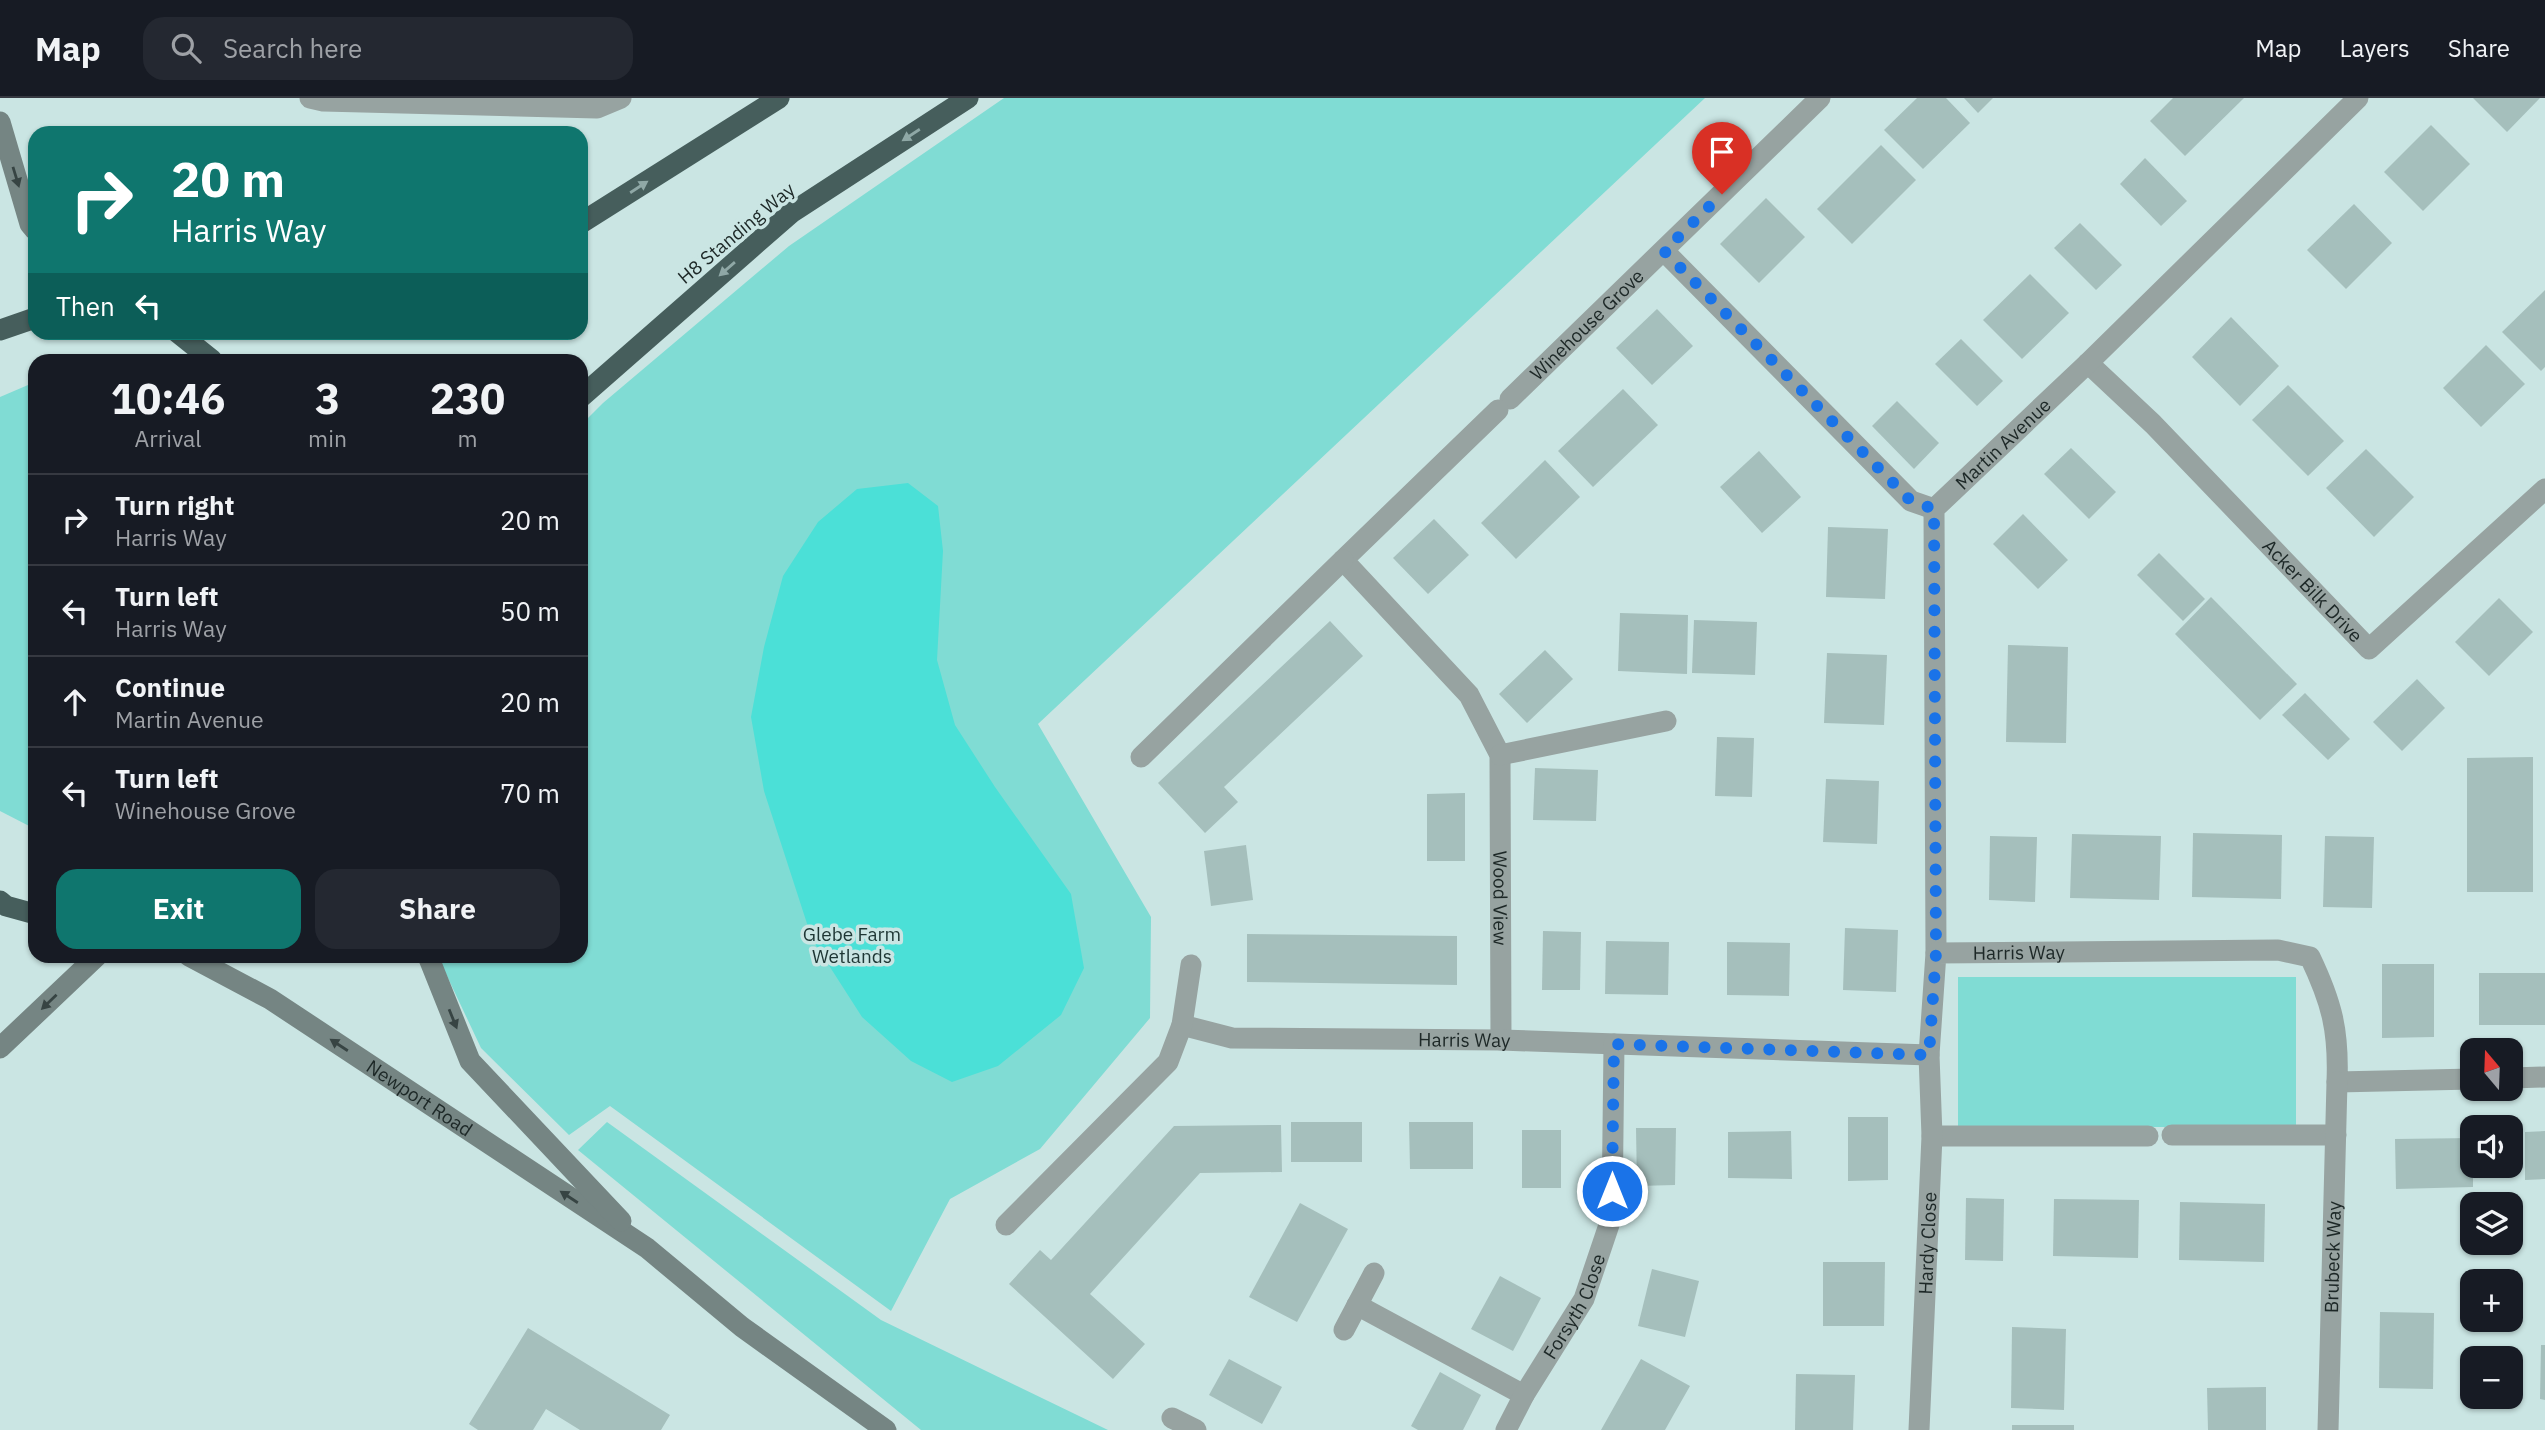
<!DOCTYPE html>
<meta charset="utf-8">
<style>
:root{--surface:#171b24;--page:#242831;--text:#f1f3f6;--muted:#9ea1a6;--line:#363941;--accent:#0f766e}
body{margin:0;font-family:"IBM Plex Sans",sans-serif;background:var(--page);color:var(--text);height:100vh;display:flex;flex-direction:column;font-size:26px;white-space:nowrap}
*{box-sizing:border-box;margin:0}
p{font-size:23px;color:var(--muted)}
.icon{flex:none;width:38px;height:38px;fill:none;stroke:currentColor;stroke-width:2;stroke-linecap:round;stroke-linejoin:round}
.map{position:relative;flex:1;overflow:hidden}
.panel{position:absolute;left:28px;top:256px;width:560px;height:609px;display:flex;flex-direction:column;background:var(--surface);border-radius:21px;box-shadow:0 2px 5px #0004}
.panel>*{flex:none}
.banner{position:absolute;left:28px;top:28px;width:560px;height:214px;border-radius:21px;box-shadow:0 2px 5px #0004;background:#0f766e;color:#fff;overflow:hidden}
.needle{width:46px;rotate:341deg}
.buttons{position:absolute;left:2460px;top:940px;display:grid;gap:14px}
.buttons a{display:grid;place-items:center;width:63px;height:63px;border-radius:14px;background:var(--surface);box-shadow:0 2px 5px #0004;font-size:35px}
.pin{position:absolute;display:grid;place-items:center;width:60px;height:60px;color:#fff;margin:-72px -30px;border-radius:50% 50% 50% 0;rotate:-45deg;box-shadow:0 0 7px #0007}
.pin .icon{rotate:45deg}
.me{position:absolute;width:77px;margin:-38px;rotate:0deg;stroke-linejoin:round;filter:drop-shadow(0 0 5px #0008)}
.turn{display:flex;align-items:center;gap:24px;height:147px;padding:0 28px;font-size:32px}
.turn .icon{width:91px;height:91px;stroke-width:2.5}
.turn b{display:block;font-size:49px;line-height:60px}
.then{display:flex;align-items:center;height:66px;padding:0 28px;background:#0003;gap:14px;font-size:26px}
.eta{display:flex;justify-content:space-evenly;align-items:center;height:119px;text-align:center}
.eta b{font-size:42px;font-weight:700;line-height:49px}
.action{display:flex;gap:14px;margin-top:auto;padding:14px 28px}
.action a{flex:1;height:80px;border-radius:21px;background:var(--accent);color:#fff;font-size:28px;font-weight:700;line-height:80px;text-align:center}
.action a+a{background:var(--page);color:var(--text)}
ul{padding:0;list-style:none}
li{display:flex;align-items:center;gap:21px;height:91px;padding:0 28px;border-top:2px solid var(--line)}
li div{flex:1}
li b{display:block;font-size:26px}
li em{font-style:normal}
header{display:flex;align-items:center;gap:42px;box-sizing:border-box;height:98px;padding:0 35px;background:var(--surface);border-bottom:2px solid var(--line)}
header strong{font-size:33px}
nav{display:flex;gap:38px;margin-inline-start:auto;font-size:24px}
.search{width:490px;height:63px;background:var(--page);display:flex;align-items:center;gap:18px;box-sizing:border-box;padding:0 24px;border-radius:21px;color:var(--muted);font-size:26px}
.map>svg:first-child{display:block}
</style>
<header>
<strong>Map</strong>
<div class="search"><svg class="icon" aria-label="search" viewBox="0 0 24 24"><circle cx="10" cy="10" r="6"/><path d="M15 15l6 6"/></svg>Search here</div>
<nav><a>Map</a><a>Layers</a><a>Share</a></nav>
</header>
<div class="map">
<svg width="2545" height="1332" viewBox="0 0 2545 1332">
<rect width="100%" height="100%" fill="#cae5e3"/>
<g fill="#80dcd4">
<path d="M1004,0h701l-667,626 113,193 -1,101 -110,131 -90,50 -59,112 -281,-205 -41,29 -88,-87 -42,-89 7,-3h135v-531l22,-22 186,-157z"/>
<path d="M35,284v447l-35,-18v-414z"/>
<rect x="1958" y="879" width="338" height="150"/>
<path d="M607,1024l274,198 227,110h-187l-343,-280z"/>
</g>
<path fill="#4be0d7" d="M908,385l30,23 5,45 -6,109 18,65 40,62 76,107 13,74 -23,47 -63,51 -46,16 -41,-21 -49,-44 -50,-78 -48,-148 -13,-74 13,-70 19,-71 35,-54 39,-33z"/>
<g fill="#a5bfbc">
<path d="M1917,0h29l24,25 -47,46 -39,-39z"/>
<path d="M1964,0h29l-15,15z"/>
<path d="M2173,0h71l-59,58 -35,-35z"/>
<path d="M2473,0h67l-33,34z"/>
<path d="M2431,27l39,39 -47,47 -39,-39z"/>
<path d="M1881,47l35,35 -64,64 -35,-35z"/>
<path d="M2145,60l42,43 -26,25 -41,-42z"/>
<path d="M1766,100l39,39 -46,46 -39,-39z"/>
<path d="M2354,106l38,39 -46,46 -39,-39z"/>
<path d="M2080,125l42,42 -26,25 -42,-42z"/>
<path d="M2030,176l39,39 -47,46 -39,-39z"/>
<path d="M2545,192v77l-4,4 -39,-39z"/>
<path d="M1657,211l36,37 -41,39 -36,-37z"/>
<path d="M2231,219l48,49 -39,40 -48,-49z"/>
<path d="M1961,241l42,42 -26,25 -42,-42z"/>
<path d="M2486,247l39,39 -44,43 -38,-39z"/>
<path d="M2288,287l56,56 -36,35 -56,-56z"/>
<path d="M1623,291l35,36 -65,62 -35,-36z"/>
<path d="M1897,303l42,42 -25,26 -42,-43z"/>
<path d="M2071,350l45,44 -27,27 -45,-45z"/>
<path d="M2366,351l48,48 -40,40 -48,-49z"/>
<path d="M1759,353l42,46 -39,36 -42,-46z"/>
<path d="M1545,362l35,37 -64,62 -35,-36z"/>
<path d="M2023,416l45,46 -30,29 -45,-45z"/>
<path d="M1434,421l35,36 -41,39 -35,-36z"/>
<path d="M1828,429l60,2 -3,70 -59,-2z"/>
<path d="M2159,455l46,46 -22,22 -46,-46z"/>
<path d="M2211,499l86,87 -37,36 -85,-86z"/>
<path d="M2499,500l34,34 -44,44 -34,-34z"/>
<path d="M1620,515l68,2 -1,59 -69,-3z"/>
<path d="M1694,522l63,2 -2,53 -63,-2z"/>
<path d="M1330,523l33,35 -139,131 14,15 -33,31 -47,-50z"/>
<path d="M2008,547l60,2 -2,96 -60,-1z"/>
<path d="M1545,552l28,29 -46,44 -28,-29z"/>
<path d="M1827,555l60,2 -3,70 -60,-2z"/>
<path d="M2417,581l28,29 -43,43 -29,-29z"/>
<path d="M2305,595l45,46 -22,21 -46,-45z"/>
<path d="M1717,639l37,1 -2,59 -37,-1z"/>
<path d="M2533,659v135h-66v-134z"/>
<path d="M1535,670l63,2 -2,51 -63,-1z"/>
<path d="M1826,681l53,2 -2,63 -54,-2z"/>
<path d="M1465,695v68h-38v-67z"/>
<path d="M2193,735l89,2 -1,64 -89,-2z"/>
<path d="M2072,736l89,2 -2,64 -89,-2z"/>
<path d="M1990,738l47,1 -2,65 -46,-2z"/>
<path d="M2325,738l49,1 -2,71 -49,-1z"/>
<path d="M1246,747l7,55 -42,6 -7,-55z"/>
<path d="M1845,830l53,2 -2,62 -53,-2z"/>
<path d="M1543,833l38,1 -1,58h-38z"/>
<path d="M1247,836l210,2v49l-210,-3z"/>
<path d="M1606,843l63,1 -1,53 -63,-1z"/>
<path d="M1727,844l63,1 -1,53 -62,-1z"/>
<path d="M2382,866h52v73l-52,1z"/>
<rect x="2479" y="875" width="66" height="52"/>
<path d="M1848,1019h40v63l-40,1z"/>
<rect x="1291" y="1024" width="71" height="40"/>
<path d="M1409,1024h64v47h-63z"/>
<path d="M1281,1027l1,47 -82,1 -110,121 55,50 -32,35 -104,-95 31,-34 11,10 123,-134z"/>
<path d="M1636,1030h40l-1,57 -38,1z"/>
<rect x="1522" y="1032" width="39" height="58"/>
<path d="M1791,1033l1,48 -64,-1v-46z"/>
<path d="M2545,1033v48l-20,1v-48z"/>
<path d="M2473,1040v49l-77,2 -1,-50z"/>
<path d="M1966,1100l38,1 -1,62 -38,-1z"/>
<path d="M2054,1101l85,1 -1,58 -85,-2z"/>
<path d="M2180,1104l85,2 -1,58 -85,-2z"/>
<path d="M1300,1105l48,26 -51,93 -48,-25z"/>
<path d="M1823,1164h62l-1,64h-61z"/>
<path d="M1652,1171l47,12 -14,56 -47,-11z"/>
<path d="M1500,1178l41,22 -28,53 -42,-22z"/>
<path d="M2380,1214l54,1 -1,76 -54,-1z"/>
<path d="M2012,1229l54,2 -2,81 -53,-2z"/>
<path d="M528,1230l142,87 -9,15h-81l-34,-21 -13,21h-55l-9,-6z"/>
<path d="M2541,1247h4v55l-5,-1z"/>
<path d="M1229,1261l53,28 -20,37 -53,-29z"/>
<path d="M1641,1261l49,27 -16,28 -9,16h-64z"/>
<path d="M1440,1274l41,23 -18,35h-45l-7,-4z"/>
<path d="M1796,1276l59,1 -2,55h-58z"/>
<path d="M2266,1289v43h-58l-1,-42z"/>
<rect x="2012" y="1327" width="62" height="5"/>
</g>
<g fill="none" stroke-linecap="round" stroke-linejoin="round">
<path stroke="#97a3a1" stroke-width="21" d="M310,0l13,3 274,7 24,-10"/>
<g stroke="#97a3a1" stroke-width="21">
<path d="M1664,153l247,250 23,8"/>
<path id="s1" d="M2088,265l65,61 216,225 176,-160"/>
<path id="s2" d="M1510,301l310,-301"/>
<path id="s3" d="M1498,312l-155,150 126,135 31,60 1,285"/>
<path d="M1500,657l166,-34"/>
<path d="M1141,659l202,-197"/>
<path id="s4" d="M1936,855l-2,-444 154,-146 270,-265"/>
<path id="s5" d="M1182,927l50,13 269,2 428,15 7,-102 342,-3 32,7c22,46 29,74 27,125l136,-3"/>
<path d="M2511,980l34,-1"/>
<path d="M2172,1037h164"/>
<path d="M1932,1038h216"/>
<path d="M1006,1127l162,-163 14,-37 9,-60"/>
<path d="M1357,1207l167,90"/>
<path d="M1344,1232l30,-57"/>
<path d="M1172,1320l24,12"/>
<path id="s6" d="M1506,1332l18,-35 60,-96 28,-83 2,-172"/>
<path id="s7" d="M1919,1332l13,-294 -3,-81"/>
<path id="s8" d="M2328,1332l9,-348"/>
</g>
<g stroke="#758583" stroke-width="21">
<path d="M0,24l30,102 5,6"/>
<path id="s9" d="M189,858l81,43 377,249 95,79 144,103"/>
<path d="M428,858l42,105 151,160"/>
<path d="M0,950l97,-92"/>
</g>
<g stroke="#465e5c" stroke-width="21">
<path d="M581,125l198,-125"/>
<path d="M0,232l35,-12"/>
<path d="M177,234l35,28"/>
<path d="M581,299l210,-184 177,-115"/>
<path d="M0,803l6,5 29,8"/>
</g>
</g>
<defs><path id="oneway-solid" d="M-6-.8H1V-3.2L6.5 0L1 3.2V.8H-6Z" transform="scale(1.75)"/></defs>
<g fill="#8fa8a6">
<use href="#oneway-solid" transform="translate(911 37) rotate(147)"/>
<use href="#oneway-solid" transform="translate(639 89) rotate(-33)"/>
<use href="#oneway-solid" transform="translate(727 171) rotate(139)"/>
</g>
<g fill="#374443">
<use href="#oneway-solid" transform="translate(16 79) rotate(73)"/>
<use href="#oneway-solid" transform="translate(49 904) rotate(136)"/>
<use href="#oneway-solid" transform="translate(453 921) rotate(68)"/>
<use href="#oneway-solid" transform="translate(339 947) rotate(-147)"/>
<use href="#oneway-solid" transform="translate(569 1099) rotate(-147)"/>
</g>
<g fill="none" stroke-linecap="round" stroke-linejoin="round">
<path stroke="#1a73e8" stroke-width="12" stroke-dasharray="0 21.6" d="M1612,1093l2,-147 315,11 7,-102 -2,-444 -23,-8 -247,-250 58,-57"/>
</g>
<g text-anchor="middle" stroke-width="7" stroke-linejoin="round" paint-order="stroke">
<g font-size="19" fill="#1d2827" stroke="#cae5e3">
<text transform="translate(736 135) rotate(-40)" y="7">H8 Standing Way</text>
<text dy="7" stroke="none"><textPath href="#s2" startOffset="107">Winehouse Grove</textPath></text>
<text dy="7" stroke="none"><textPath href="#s4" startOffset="539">Martin Avenue</textPath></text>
<text dy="7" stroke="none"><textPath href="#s1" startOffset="320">Acker Bilk Drive</textPath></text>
<text dy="7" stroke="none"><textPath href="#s3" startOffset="611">Wood View</textPath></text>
<text dy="7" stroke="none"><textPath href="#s5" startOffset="934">Harris Way</textPath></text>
<text dy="7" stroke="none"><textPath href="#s5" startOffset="284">Harris Way</textPath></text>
<text dy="7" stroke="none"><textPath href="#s9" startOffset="271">Newport Road</textPath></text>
<text dy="7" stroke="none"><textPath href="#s7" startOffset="187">Hardy Close</textPath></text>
<text dy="7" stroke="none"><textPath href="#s8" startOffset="173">Brubeck Way</textPath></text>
<text dy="7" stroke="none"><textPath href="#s6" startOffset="142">Forsyth Close</textPath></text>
</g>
<g font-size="19" fill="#1e3634" stroke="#cae5e3">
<text x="852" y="843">Glebe Farm<tspan x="852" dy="22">Wetlands</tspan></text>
</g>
</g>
</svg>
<div class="buttons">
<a><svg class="needle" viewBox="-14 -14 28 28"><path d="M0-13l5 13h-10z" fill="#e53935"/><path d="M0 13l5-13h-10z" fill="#9ea1a6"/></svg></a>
<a><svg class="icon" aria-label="sound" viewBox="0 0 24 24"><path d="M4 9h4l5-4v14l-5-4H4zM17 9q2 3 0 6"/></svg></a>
<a><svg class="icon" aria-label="layers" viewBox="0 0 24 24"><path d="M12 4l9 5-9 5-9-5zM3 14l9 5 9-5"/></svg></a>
<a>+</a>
<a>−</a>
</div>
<div class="pin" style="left:1722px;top:96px;background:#d93025"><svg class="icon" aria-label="arrive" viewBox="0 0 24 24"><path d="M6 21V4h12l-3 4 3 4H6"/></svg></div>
<svg class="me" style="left:1612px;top:1093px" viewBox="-20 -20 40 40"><circle r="17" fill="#1a73e8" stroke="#fff" stroke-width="3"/><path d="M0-11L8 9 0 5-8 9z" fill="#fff"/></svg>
<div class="banner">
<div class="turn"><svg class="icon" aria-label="right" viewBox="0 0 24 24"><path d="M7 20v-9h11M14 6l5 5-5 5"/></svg><div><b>20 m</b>Harris Way</div></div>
<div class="then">Then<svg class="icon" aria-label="left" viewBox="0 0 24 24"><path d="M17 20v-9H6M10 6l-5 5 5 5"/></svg></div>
</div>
<section class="panel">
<div class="eta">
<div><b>10:46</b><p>Arrival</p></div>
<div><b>3</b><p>min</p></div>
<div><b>230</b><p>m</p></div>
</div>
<ul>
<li><svg class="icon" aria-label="right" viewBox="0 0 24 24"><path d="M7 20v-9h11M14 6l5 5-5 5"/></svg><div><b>Turn right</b><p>Harris Way</p></div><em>20 m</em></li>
<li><svg class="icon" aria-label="left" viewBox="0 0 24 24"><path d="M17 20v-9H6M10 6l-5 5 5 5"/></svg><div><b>Turn left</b><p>Harris Way</p></div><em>50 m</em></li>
<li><svg class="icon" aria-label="ahead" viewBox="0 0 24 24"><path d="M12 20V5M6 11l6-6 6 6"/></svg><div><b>Continue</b><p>Martin Avenue</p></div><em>20 m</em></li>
<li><svg class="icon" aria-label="left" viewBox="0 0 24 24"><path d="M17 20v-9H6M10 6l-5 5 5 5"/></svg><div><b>Turn left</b><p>Winehouse Grove</p></div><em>70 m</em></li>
</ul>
<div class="action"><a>Exit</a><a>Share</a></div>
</section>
</div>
